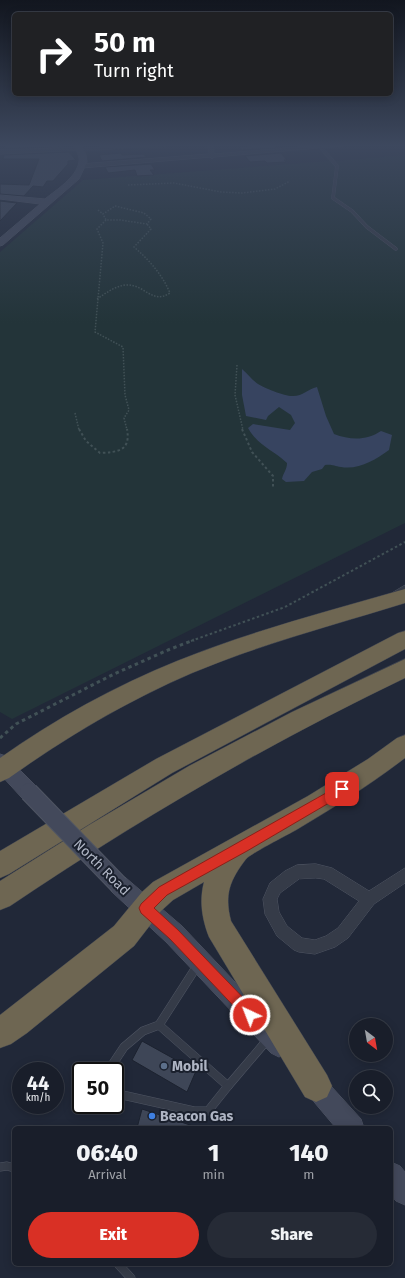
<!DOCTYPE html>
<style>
:root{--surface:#191e2a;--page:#262b36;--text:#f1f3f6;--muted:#9fa2a8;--line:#373c47;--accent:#d93025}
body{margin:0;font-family:"Fira Sans",sans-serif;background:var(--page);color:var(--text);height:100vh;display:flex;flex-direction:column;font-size:15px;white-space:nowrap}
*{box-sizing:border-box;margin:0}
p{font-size:13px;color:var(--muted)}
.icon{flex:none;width:22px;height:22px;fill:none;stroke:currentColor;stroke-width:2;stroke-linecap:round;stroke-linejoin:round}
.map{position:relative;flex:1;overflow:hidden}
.side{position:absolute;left:12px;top:1126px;width:381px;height:140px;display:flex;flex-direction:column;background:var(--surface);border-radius:6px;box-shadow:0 2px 10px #0003,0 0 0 1px var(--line)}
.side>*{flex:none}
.top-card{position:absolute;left:12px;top:12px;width:381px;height:84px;border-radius:6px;box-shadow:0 2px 10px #0003,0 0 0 1px var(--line);background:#202124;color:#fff;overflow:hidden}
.needle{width:26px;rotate:149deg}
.fabs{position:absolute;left:349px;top:1018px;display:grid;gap:8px}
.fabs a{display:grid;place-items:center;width:44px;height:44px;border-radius:50%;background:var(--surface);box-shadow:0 2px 10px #0003,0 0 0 1px var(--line);font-size:20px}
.speed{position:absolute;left:12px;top:1062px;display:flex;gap:8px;font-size:20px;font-weight:700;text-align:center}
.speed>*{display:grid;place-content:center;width:52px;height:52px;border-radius:50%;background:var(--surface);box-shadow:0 2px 10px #0003,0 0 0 1px var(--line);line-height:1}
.speed small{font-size:10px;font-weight:400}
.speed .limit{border:2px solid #111;border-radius:6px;background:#fff;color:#111}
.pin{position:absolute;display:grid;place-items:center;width:34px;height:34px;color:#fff;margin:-17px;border-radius:8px;box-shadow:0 2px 6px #0006}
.me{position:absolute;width:44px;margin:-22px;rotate:317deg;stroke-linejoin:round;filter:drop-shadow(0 0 3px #0008)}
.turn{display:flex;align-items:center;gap:14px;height:84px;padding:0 16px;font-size:18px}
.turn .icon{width:52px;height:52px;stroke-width:2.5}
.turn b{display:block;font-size:28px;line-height:34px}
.eta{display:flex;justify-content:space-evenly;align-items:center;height:68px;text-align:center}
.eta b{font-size:24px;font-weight:800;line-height:28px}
.primary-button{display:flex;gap:8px;margin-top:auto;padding:8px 16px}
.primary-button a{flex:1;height:46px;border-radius:24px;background:var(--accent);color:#fff;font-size:16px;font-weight:800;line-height:46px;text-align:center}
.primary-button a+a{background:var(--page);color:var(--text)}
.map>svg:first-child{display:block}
</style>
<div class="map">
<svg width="405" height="1278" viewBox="0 0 405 1278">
<rect width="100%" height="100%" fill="#212838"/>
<g fill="#233439">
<path d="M160,144h30l-58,7 -1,-2 -40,1z"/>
<path d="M319,149h6l11,12 69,-6v368l-393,196 -12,-7v-460l83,-72 246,-19z"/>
</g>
<path fill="#374460" d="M242,369c6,5 10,11 16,15 6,4 29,13 35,12 10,0 15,-7 24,-9l9,29 8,18c16,6 32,7 47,-3l11,4 -3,15c-14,10 -30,20 -48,17 -7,-1 -9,-3 -16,-2l-3,4 -10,3 -8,9 -18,1 -4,-3c1,-6 5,-9 5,-16 -15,-14 -28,-16 -39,-35l5,-4 37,6 5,-7 -4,-8 -12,-8 -11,9 -2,4 -20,-4 -4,-21z"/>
<g fill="#3e4657" stroke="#1c222f">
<path d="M6,144h56l2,3 -59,1z"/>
<path d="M267,144h6l3,4 -35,2 -2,-3z"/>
<path d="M69,152l7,8 -8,1v3l-15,17h-6l-4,6 -10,-1 -9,10 -24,-2v-10l29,1 10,-26h-36l1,-4z"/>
<path d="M121,153l1,2 21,-1 4,3 -45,4 -3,-6z"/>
<path d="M281,153l6,7h-3l2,2 -19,1 -2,-2 -15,1 -5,-6z"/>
<path d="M151,164l4,6h-5l4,5 -17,1 -2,-6 -27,3 -3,-6z"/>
<path d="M0,201l17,2 -17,18z"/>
<path d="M142,1041l54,30 -9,21 -55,-32z"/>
<path d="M142,1109l51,17v2h-56z"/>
</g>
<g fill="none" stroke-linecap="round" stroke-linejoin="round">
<defs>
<g id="lane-far2">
<path d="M321,148l16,18 -4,32 19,13 15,16 29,22"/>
<path d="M81,150l74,-6"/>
</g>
<path id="lane-far1" d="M395,594l10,-6"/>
<g id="lane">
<path d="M159,1025l69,61 40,-47"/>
<path d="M111,1071l1,-6 12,-18 19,-16 16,-6 38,-59"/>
<path d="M115,1088l3,6 76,17h14l20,-25"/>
<path d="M0,1167l7,-1 7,2"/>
<path d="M118,1264l13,14"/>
</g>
<g id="street">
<path d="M208,144h5l1,10 124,-10h26l-150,13 -2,2 -2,-2 -129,11 -3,-2 3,-2 128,-10z"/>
<path d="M82,148v2h-2l-80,4v-4z"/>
<path d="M316,864l16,4 37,23 36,-23v15l-31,21 -26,34 -13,9 -20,7 -16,-2 -5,-2 -17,-14 -12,-22 -2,-15 7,-16 15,-12 12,-6zM316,878l8,1 35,22 -21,27 -12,8 -11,4 -13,-2 -15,-12 -8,-14 -2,-13 3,-6 19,-14z"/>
</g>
<g id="secondary">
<path d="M74,144h7l5,11 1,7 -8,17 -76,66 -3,1v-8l40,-34 -40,-5v-4l45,4c12,-10 31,-21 34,-37 1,-5 -3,-12 -5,-18z"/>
<path d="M0,754l6,2 30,30 2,6 -2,6 -7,2 -7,-2 -22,-24z"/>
<path d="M119,875l7,3 56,48 105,111 4,8 -4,8 -8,4 -8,-4 -105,-111 -54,-50 -3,-7 3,-7z"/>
<path d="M312,1070l8,4 41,45 3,9h-28l-32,-38 -4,-8 4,-8z"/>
<path d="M391,1162l9,4 5,6v33l-9,-4 -5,-6z"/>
</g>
<g id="highway">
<path d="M405,589v14c-71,22 -144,41 -213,70 -65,28 -126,64 -183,105l-9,4v-24c55,-39 115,-72 177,-97 74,-30 152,-50 228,-72z"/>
<path d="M405,631v18l-233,124 -163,101 -9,4v-27l156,-92 242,-126z"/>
<path d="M405,659v19c-138,66 -269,143 -395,228l-10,4v-29l89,-56 100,-59 103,-54z"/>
<path d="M405,735v23c-35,27 -72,50 -109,72 -9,5 -46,24 -50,29 -16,21 -22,35 -15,62l96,154 5,11 -5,11 -11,5 -11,-5 -96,-160c-7,-18 -10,-36 -5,-55l-31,18 -12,11 -27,35 -107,87 -16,11 -11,4v-33l114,-89 28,-34 11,-10 155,-86 60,-37 29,-21z"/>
</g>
</defs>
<use href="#lane-far2" stroke="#4f5563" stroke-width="3.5"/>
<use href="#lane-far1" stroke="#4f5563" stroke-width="6"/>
<use href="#lane" stroke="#4f5563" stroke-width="9"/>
<use href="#street" stroke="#4f5563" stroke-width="1"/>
<use href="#secondary" stroke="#4f5563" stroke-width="1"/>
<use href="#highway" stroke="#3c4250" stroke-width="1"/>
<g stroke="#415156" stroke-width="1.5" stroke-dasharray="1.5 1.5" stroke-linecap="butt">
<path d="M128,185l46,-2 47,9 21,1 33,-4 15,-8"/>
<path d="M115,206l29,7 7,6 -4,5 -27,-4h-14l-3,-6z"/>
<path d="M98,210l5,4"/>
<path d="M106,220l-9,9 6,14 -8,89 28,15 2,48 4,15 -5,8 3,12"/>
<path d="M97,299c9,-6 18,-13 29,-14 19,-1 26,20 44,8 -8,-19 -21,-33 -36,-46l17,-18 -4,-5"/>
<path d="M237,365l-2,30 8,35"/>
<path d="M75,413l4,17"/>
</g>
<g stroke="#415156" stroke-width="2" stroke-dasharray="2.5 2.5" stroke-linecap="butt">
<path d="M79,429l7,12 14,12c18,-1 31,-2 27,-24"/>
<path d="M242,429l10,23 21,24v11"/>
<path d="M191,641l94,-34 120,-65"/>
</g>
<path stroke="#415156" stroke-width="3" stroke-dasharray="3.5 3.5" stroke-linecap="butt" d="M0,738l16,-14 98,-50 54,-24 26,-10"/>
<use href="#lane-far2" stroke="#353b48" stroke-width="3"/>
<use href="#lane-far1" stroke="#353b48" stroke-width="5"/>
<use href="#lane" stroke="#353b48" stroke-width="8"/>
<use href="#street" fill="#353b48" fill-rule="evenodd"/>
<use href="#secondary" fill="#43495b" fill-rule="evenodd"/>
<use href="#highway" fill="#6e6652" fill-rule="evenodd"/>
<defs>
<path id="secondary-bridge" d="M29,792l90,93"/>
</defs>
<use href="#secondary-bridge" stroke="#4f5563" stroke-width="20" stroke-linecap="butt"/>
<use href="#secondary-bridge" stroke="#43495b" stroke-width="18"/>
</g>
<linearGradient id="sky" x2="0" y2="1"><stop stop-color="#12161f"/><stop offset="0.45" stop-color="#3d485e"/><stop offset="1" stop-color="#3d485e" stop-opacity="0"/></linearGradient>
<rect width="405" height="323" fill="url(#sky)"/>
<path fill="#d93025" stroke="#8d1f18" d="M342,784l4,2 2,3 -2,4 -99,58 -80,44 -13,13 24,22 77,80 2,5 -2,4 -5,2 -4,-2 -76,-80 -29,-26 -2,-5 2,-4 18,-17z"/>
<circle fill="#5c6f8a" stroke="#1a202d" stroke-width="1.5" cx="164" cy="1066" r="4"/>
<circle fill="#3f7fe0" stroke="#1a202d" stroke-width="1.5" cx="152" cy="1116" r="4"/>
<g text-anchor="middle" stroke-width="4" stroke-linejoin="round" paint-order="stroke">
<g font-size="14" fill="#afb5c4" stroke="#1a202d">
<text transform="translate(102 867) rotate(45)" y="5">North Road</text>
</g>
<g font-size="14" font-weight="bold" fill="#afb5c4" stroke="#1a202d" text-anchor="start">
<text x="172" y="1071">Mobil</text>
<text x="160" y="1121">Beacon Gas</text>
</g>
</g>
</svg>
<div class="fabs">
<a><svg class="needle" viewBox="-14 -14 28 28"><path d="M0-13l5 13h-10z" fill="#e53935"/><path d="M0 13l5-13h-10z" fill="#9fa2a8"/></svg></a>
<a><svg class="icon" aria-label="search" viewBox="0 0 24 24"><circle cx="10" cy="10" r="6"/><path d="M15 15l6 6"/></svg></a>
</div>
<div class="speed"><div>44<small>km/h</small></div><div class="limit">50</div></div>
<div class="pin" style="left:342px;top:789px;background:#d93025"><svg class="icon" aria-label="arrive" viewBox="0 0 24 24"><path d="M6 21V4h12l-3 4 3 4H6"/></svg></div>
<svg class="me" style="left:250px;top:1015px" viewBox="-20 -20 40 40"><circle r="17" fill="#d93025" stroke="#fff" stroke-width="3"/><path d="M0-11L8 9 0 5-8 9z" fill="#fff"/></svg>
<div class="top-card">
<div class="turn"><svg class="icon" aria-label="right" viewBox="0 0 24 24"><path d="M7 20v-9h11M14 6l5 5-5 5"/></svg><div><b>50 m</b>Turn right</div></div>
</div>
<section class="side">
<div class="eta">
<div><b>06:40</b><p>Arrival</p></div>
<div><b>1</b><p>min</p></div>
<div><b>140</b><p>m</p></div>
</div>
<div class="primary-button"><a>Exit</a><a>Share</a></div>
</section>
</div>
